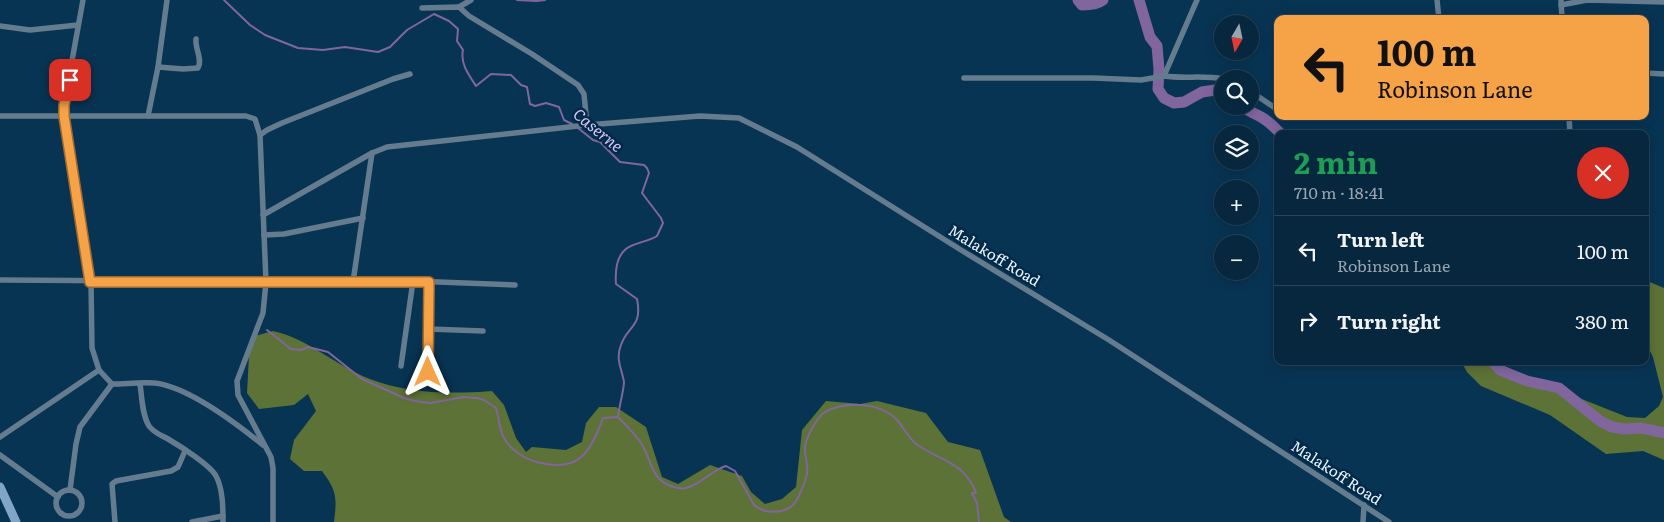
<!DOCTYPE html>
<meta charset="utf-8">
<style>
:root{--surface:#06273e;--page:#143349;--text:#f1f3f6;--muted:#98a5b0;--line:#274458}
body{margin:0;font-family:Literata,serif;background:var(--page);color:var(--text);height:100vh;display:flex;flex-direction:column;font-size:19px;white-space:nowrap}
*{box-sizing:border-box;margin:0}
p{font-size:16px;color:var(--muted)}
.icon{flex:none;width:28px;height:28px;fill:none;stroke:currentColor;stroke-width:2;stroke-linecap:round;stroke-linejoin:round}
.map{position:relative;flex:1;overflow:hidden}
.details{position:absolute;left:1274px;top:130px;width:375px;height:235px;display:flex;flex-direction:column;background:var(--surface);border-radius:10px;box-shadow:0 2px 12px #0003,0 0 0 1px var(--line)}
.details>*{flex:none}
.hud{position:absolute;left:1274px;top:15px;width:375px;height:105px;border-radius:10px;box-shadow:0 2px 12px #0003,0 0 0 1px var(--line);background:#f6a247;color:#111;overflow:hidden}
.needle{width:32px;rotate:189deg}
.controls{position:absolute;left:1214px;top:15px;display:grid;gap:10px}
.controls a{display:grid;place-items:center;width:45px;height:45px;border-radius:50%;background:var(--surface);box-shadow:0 2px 12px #0003,0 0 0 1px var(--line);font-size:25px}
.pin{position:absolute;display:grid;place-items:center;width:42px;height:42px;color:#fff;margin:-21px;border-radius:10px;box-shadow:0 2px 8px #0006}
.me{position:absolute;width:55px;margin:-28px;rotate:0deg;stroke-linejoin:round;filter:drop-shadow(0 0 4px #0008)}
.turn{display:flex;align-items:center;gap:18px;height:105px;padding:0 20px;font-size:22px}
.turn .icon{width:65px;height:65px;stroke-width:2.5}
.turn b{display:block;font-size:35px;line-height:42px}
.round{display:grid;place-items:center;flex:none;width:52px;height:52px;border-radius:26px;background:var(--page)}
.headline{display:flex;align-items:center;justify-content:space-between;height:85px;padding:0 20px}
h1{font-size:30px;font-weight:700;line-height:38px;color:#1e9e55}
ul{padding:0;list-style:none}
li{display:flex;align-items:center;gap:15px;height:70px;padding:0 20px;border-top:1px solid var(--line)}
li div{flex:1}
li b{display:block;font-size:19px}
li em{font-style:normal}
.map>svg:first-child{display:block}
</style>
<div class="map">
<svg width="1664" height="522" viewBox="0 0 1664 522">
<rect width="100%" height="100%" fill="#083453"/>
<g fill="#5d7236">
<path d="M1645,280l19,8v172l-21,-9 -37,3 -56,-39 -69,-29 -14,-14 -6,-11h40l2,10 6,6 35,7 83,33 18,1 14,-12 4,-9 -10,-40 -8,-16z"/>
<path d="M273,331c36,8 63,35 97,48 38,15 81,15 122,12l12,14 12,33 10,14 6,-5 34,3 16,-8 4,-19 13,-16h17l30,20 16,50 16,7 32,-19 32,11 9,16 14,12 17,-5 14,-12 6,-57 24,-29 34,3 17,-3 49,12 22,29 32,8 24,67 7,5h-677c3,-24 3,-31 -12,-51h-18l-14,-12 4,-19 22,-29 -8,-17 -14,11 -35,4 -12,-16 2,-37 6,-20z"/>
</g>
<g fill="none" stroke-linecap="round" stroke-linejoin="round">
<g stroke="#80669d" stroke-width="2">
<path d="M224,0l26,25 15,10 33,13 25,2 22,-3 33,5 12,-5 17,-17 27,-16 15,7 9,8 -1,12 6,9c-3,14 6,25 13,36l15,-12 20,1 10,10 6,2 3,17 5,2 11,-3 13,4 5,13 8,4"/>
<path d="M517,0l20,1 8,-1"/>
<path d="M578,128l15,12 7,2 20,20 24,3 3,3 2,5 -7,20 19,25 2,5 -6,13c-8,5 -18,6 -26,10 -14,6 -16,24 -15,38l21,15c6,30 -11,26 -17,49 -4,12 2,22 4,34 0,7 -5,26 -6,34"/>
<path d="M267,330l24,19 10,1 7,-3 20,5 34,27 42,19 11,3 15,2 34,-6 13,1 7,2 12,8c3,9 3,21 8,30 6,11 20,21 33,24 41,11 53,-8 66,-44l15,-1c8,8 17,17 23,26 10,15 10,37 30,43 5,2 10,3 15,2 16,-4 24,-17 40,-22l9,5 19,34c10,9 29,9 39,0 6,-6 12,-23 14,-31 2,-9 -3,-18 -2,-26 0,-9 12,-31 20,-36 21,-11 55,-10 72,8 8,9 11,19 22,26 23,15 46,17 57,47h-4l5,10 2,19"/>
</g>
<g stroke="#80669d" stroke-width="11">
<path d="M1078,0l4,5c6,0 16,-1 21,-5"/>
<path d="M1139,0l11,37 7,9 2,23 -1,20 6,9 10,5 10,-1 18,-10 20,-3"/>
<path d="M1243,106c5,6 12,7 18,11 8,4 14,11 20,17"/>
<path d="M1492,361l8,9 12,5 15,6 32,7 41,33 12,6 12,2 17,-1 23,5"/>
</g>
<g stroke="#657c8f" stroke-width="5.5">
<path d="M83,0l-19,105v11l27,166 1,66 7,22 13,14c13,0 28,-2 42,-1 33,3 83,41 109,62"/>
<path d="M1437,0l2,19"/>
<path d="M1561,0l1,19"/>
<path d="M1561,5l26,-5 77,2"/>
<path d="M459,7l12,-7"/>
<path d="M422,8l37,-1 10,9 63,38 46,31 6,9 3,31"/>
<path d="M0,26l30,4 48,-5"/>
<path d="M158,67l25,2 15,-1c5,-9 -3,-18 -2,-29"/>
<path d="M1645,73l19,1"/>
<path d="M1164,76c20,3 40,-1 59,3"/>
<path d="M964,78h129l48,2 23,-4 33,-76"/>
<path d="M1250,91l28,19"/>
<path d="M0,116h246l9,3 5,16 6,147 -3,31 -26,68 1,14 33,62 2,11v54"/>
<path d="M148,116l10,-49 9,-67"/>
<path d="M1569,116l1,18"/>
<path d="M260,135l7,-5 15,-7 111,-44 17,-5"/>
<path d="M263,215l109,-62 15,-6 200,-22 113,-9 39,2 58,29 164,103 148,90 280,182"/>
<path d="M264,235l20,-1 79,-16"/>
<path d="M0,280l288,2 125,-1 102,4"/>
<path d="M353,282l19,-129"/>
<path d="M428,329l55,2"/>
<path d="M401,366l12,-85"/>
<path d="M429,372v-90"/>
<path d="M140,384c2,13 2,31 9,42 5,7 12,9 19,13 12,7 42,26 48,37 7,13 7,32 7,46"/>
<path d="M0,437l99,-67"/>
<path d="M0,455l58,42"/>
<path d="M70,490l6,-46 4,-17 32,-43"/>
<circle cx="69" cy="503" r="13"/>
<path d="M115,522l-3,-38 4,-3 55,-10 7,-4 7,-16"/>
<path d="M192,522l31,-6"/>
<path d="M1363,522l1,-17"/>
</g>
<path stroke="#81a5c5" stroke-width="9" d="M0,487l16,35"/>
</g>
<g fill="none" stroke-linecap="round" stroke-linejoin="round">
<defs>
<path id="route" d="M70,80l-6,25v11l26,166h339l-1,90"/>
</defs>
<use href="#route" stroke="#a0692e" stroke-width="12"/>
<use href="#route" stroke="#f6a247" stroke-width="9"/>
</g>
<g text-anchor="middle" stroke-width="5" stroke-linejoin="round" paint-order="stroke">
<g font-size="15" fill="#e9f4fe" stroke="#002a48">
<text transform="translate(994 256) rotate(31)" y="5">Malakoff Road</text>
<text transform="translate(1336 473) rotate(33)" y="5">Malakoff Road</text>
</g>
<g font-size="16" font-style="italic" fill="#d9c4f5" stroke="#002a48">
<text transform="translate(598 130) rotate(39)" y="6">Caserne</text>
</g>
</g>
</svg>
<div class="controls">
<a><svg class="needle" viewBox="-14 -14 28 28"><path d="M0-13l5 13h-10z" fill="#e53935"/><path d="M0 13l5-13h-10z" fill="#98a5b0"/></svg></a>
<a><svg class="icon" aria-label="search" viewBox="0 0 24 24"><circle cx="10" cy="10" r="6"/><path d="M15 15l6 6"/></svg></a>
<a><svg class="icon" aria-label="layers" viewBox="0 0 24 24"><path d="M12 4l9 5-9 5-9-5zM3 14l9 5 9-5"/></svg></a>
<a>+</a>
<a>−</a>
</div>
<div class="pin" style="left:70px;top:80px;background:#d93025"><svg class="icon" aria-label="arrive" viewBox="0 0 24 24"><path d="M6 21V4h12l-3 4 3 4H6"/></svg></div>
<svg class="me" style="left:428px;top:372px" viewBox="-20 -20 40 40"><path d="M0-17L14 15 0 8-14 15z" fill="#f6a247" stroke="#fff" stroke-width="4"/></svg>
<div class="hud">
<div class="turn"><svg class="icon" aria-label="left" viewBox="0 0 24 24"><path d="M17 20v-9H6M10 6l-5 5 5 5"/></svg><div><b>100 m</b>Robinson Lane</div></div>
</div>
<section class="details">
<div class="headline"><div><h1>2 min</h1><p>710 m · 18:41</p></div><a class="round" style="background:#d93025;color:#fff"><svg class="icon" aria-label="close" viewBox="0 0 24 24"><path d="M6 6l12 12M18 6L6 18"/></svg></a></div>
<ul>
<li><svg class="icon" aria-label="left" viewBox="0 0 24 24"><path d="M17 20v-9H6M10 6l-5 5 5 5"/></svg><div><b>Turn left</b><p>Robinson Lane</p></div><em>100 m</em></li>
<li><svg class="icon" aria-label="right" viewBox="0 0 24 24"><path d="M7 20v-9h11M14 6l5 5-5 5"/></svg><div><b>Turn right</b></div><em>380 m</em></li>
</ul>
</section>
</div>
